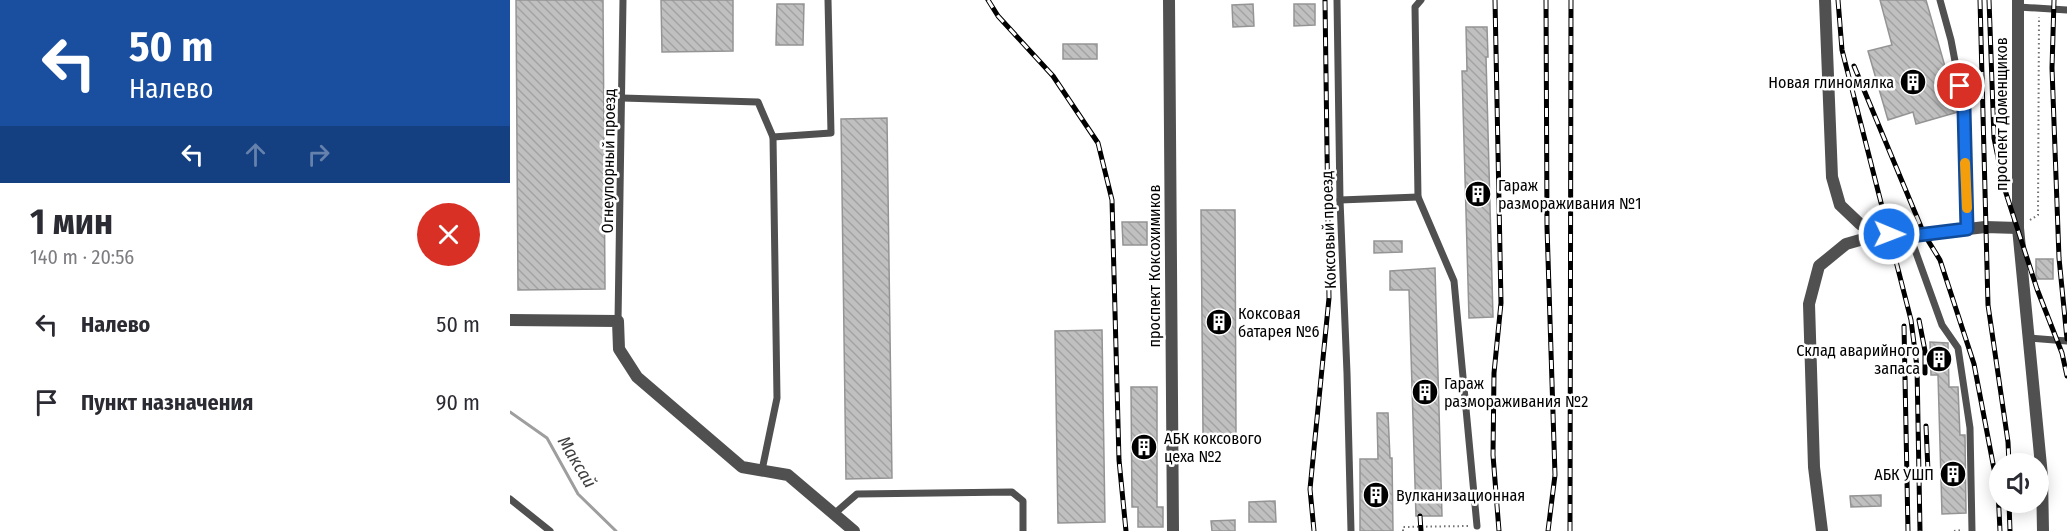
<!DOCTYPE html>
<html lang="ru">
<meta charset="utf-8">
<style>
:root{--surface:#fff;--page:#f7f7f7;--text:#2b2b33;--muted:#7c7c81}
body{margin:0;font-family:"Fira Sans Condensed",sans-serif;background:var(--page);color:var(--text);height:100vh;display:flex;flex-direction:column;font-size:22px;white-space:nowrap}
*{box-sizing:border-box;margin:0}
p{font-size:20px;color:var(--muted)}
.icon{flex:none;width:33px;height:33px;fill:none;stroke:currentColor;stroke-width:2;stroke-linecap:round;stroke-linejoin:round}
.map{position:relative;flex:1;overflow:hidden}
.drawer{display:flex;flex-direction:column;background:var(--surface);width:510px}
.drawer>*{flex:none}
.top-card{background:#1a4fa0;color:#fff;overflow:hidden}
.buttons{position:absolute;left:1479px;top:453px;display:grid;gap:12px}
.buttons a{display:grid;place-items:center;width:60px;height:60px;border-radius:50%;background:var(--surface);box-shadow:0 3px 15px #0003;font-size:30px}
.pin{position:absolute;display:grid;place-items:center;width:51px;height:51px;color:#fff;margin:-26px;border:3px solid #fff;border-radius:50%;box-shadow:0 2px 6px #0007}
.me{position:absolute;width:66px;margin:-33px;rotate:91deg;stroke-linejoin:round;filter:drop-shadow(0 0 4px #0008)}
.turn{display:flex;align-items:center;gap:21px;height:126px;padding:0 30px;font-size:27px}
.turn .icon{width:78px;height:78px;stroke-width:2.5}
.turn b{display:block;font-size:42px;line-height:51px}
.lanes{display:flex;align-items:center;height:57px;padding:0 30px;background:#0003;justify-content:center;gap:30px;direction:ltr}
.lanes .off{opacity:.35}
.round{display:grid;place-items:center;flex:none;width:63px;height:63px;border-radius:32px;background:var(--page)}
.head{display:flex;align-items:center;justify-content:space-between;height:102px;padding:0 30px}
h1{font-size:36px;font-weight:700;line-height:45px}
ul{padding:0;list-style:none}
li{display:flex;align-items:center;gap:18px;height:78px;padding:0 30px}
li div{flex:1}
li b{display:block;font-size:22px}
li em{font-style:normal}
main{display:flex;flex:1;min-height:0}
.map>svg:first-child{display:block}
</style>
<main>
<section class="drawer">
<div class="top-card">
<div class="turn"><svg class="icon" aria-label="left" viewBox="0 0 24 24"><path d="M17 20v-9H6M10 6l-5 5 5 5"/></svg><div><b>50 m</b>Налево</div></div>
<div class="lanes"><svg class="icon" aria-label="left" viewBox="0 0 24 24"><path d="M17 20v-9H6M10 6l-5 5 5 5"/></svg><svg class="icon off" aria-label="ahead" viewBox="0 0 24 24"><path d="M12 20V5M6 11l6-6 6 6"/></svg><svg class="icon off" aria-label="right" viewBox="0 0 24 24"><path d="M7 20v-9h11M14 6l5 5-5 5"/></svg></div>
</div>
<div class="head"><div><h1>1 мин</h1><p>140 m · 20:56</p></div><a class="round" style="background:#d93025;color:#fff"><svg class="icon" aria-label="close" viewBox="0 0 24 24"><path d="M6 6l12 12M18 6L6 18"/></svg></a></div>
<ul>
<li><svg class="icon" aria-label="left" viewBox="0 0 24 24"><path d="M17 20v-9H6M10 6l-5 5 5 5"/></svg><div><b>Налево</b></div><em>50 m</em></li>
<li><svg class="icon" aria-label="arrive" viewBox="0 0 24 24"><path d="M6 21V4h12l-3 4 3 4H6"/></svg><div><b>Пункт назначения</b></div><em>90 m</em></li>
</ul>
</section>
<div class="map">
<svg width="1557" height="531" viewBox="0 0 1557 531">
<defs>
<pattern id="building-back-hatch" width="6" height="6" patternUnits="userSpaceOnUse" patternTransform="scale(1.5)"><rect width="6" height="6" fill="#c0c0c0"/><path d="M-1 5l2 2M0 0l6 6M5-1l2 2" fill="none" stroke="#a3a3a3"/></pattern>
</defs>
<rect width="100%" height="100%" fill="#fff"/>
<g fill="none" stroke-linecap="round" stroke-linejoin="round">
<path stroke="#9e9e9e" stroke-width="3" d="M0,412l37,26 31,56 38,37"/>
</g>
<g fill="url(#building-back-hatch)" stroke="#949494" stroke-width="1.5">
<path d="M6,0h87l2,289 -87,1z"/>
<path d="M151,0h72v51l-71,1z"/>
<path d="M1370,0h46l32,112 -42,12 -3,-12 -25,8 -20,-69 24,-6z"/>
<path d="M267,4h27l-1,41h-27z"/>
<path d="M743,4l1,22 -21,1 -1,-22z"/>
<path d="M784,4h21v21l-21,1z"/>
<path d="M956,27h21l1,30h-2l7,260 -24,1 -7,-247h5z"/>
<rect x="553" y="44" width="34" height="15"/>
<path d="M377,118l5,360 -46,1 -5,-360z"/>
<path d="M691,210h34l1,224h-33z"/>
<path d="M612,222h25v23h-24z"/>
<path d="M864,241h28v11l-28,1z"/>
<rect x="1526" y="259" width="17" height="20"/>
<path d="M925,268l7,248h-26l-7,-226h-19v-19z"/>
<path d="M592,330l3,192 -47,1 -3,-192z"/>
<path d="M1420,342l18,1 1,44h9l2,48h5l1,78 -24,1 -4,-139h-7z"/>
<path d="M621,387h26v120h6v20h-25v-20h-6z"/>
<path d="M867,413h11l2,45h2l1,73h-33v-72h18z"/>
<path d="M1371,495v11l-30,1 -1,-11z"/>
<path d="M765,501l1,21h-27v-20z"/>
<path d="M725,520v11h-23l-1,-10z"/>
</g>
<g fill="none" stroke-linecap="round" stroke-linejoin="round">
<g stroke="#727272" stroke-width="2" stroke-dasharray="1.5 3" stroke-linecap="butt">
<path d="M1520,220l8,-5 1,-198"/>
<path d="M893,531v-4l65,-1"/>
<path d="M1444,531l9,-1"/>
</g>
<g stroke="#505050" stroke-width="7">
<path d="M827,0l3,200 7,173 4,158"/>
<path d="M911,0l-6,7 3,190 36,84 23,245"/>
<path d="M1430,0l11,40 13,69 3,120"/>
<path d="M1508,7l49,3"/>
<path d="M112,98l136,4 15,35 4,261 -15,72"/>
<path d="M263,137l58,-4 -3,-133"/>
<path d="M830,200l78,-3"/>
<path d="M1400,236l32,89 16,23 12,80 2,103"/>
<path d="M108,321l5,-321"/>
<path d="M1520,338l37,3"/>
<path d="M0,499l40,32"/>
<path d="M324,514l23,-20 155,-2 11,9v30"/>
</g>
<g stroke="#505050" stroke-width="12">
<path d="M659,0l4,531"/>
<path d="M1315,0l7,177 8,28 20,19 21,10 29,2 75,-9 33,1"/>
<path d="M1508,0v228l24,248 1,55"/>
<path d="M0,320l108,1 1,28 18,28 105,90 46,8 66,56"/>
<path d="M1312,531l-8,-64 -5,-163 10,-38 27,-22 35,-10"/>
</g>
<defs>
<g id="rail">
<path d="M478,0l10,16 55,60 45,67 14,57 7,260 7,71"/>
<path d="M985,0l6,303 -7,70 -1,82 6,76"/>
<path d="M1036,0l1,227 8,248 -7,56"/>
<path d="M1328,0l4,50 69,270 6,47 3,164"/>
<path d="M1470,0l8,305 20,137 1,22"/>
<path d="M1479,0l5,138 10,49 33,102 25,64 5,23"/>
<path d="M1544,0l-2,68 7,190 8,81"/>
<path d="M1344,66l70,168 16,26 34,104 24,126 2,41"/>
<path d="M1409,320l6,31v22"/>
<path d="M1394,326l4,205"/>
<path d="M1416,426l2,45"/>
<path d="M1499,502l1,29"/>
<path d="M910,516l1,15"/>
<path d="M804,531l-4,-42 19,-191 -4,-298"/>
<path d="M1060,531l1,-531"/>
</g>
</defs>
<use href="#rail" stroke="#000" stroke-width="5"/>
<use href="#rail" stroke="#fff" stroke-width="3" stroke-dasharray="9" stroke-linecap="butt"/>
</g>
<g fill="none" stroke-linecap="round" stroke-linejoin="round">
<defs>
<path id="route" d="M1379,234l21,2 57,-7 -3,-120 -4,-23"/>
</defs>
<use href="#route" stroke="#114b97" stroke-width="15"/>
<use href="#route" stroke="#1a73e8" stroke-width="10"/>
<path stroke="#f59e0b" stroke-width="10" d="M1455,163l2,45"/>
</g>
<defs>
<symbol id="building-disc" viewBox="-11 -11 22 22"><circle r="9.5" fill="#000" stroke="#fff"/><path d="M-4-6H4V6H1V3H-1V6H-4ZM-2.5-4.3h1.7v1.8h-1.7ZM.8-4.3h1.7v1.8H.8ZM-2.5-1h1.7V.8h-1.7ZM.8-1h1.7V.8H.8Z" fill="#fff"/></symbol>
</defs>
<g fill-rule="evenodd">
<use href="#building-disc" x="1388" y="67" width="30" height="30"/>
<use href="#building-disc" x="953" y="179" width="30" height="30"/>
<use href="#building-disc" x="694" y="307" width="30" height="30"/>
<use href="#building-disc" x="1414" y="344" width="30" height="30"/>
<use href="#building-disc" x="900" y="377" width="30" height="30"/>
<use href="#building-disc" x="619" y="432" width="30" height="30"/>
<use href="#building-disc" x="1428" y="459" width="30" height="30"/>
<use href="#building-disc" x="851" y="480" width="30" height="30"/>
</g>
<g text-anchor="middle" stroke-width="5" stroke-linejoin="round" paint-order="stroke">
<g font-size="16" fill="#000" stroke="#fff" text-anchor="start">
<text x="1384" y="88" text-anchor="end">Новая глиномялка</text>
<text x="988" y="191">Гараж<tspan x="988" dy="18">размораживания №1</tspan></text>
<text x="728" y="319">Коксовая<tspan x="728" dy="18">батарея №6</tspan></text>
<text x="1410" y="356" text-anchor="end">Склад аварийного<tspan x="1410" dy="18">запаса</tspan></text>
<text x="934" y="389">Гараж<tspan x="934" dy="18">размораживания №2</tspan></text>
<text x="654" y="444">АБК коксового<tspan x="654" dy="18">цеха №2</tspan></text>
<text x="1424" y="480" text-anchor="end">АБК УШП</text>
<text x="886" y="501">Вулканизационная</text>
</g>
<g font-size="16" fill="#000" stroke="#fff">
<text transform="translate(1491 114) rotate(-90)" y="6">проспект Доменщиков</text>
<text transform="translate(98 161) rotate(-89)" y="6">Огнеупорный проезд</text>
<text transform="translate(818 230) rotate(-92)" y="6">Коксовый проезд</text>
<text transform="translate(644 266) rotate(-90)" y="6">проспект Коксохимиков</text>
</g>
<g font-size="18" font-style="italic" fill="#3f3f3f" stroke="#fff">
<text transform="translate(67 462) rotate(59)" y="6">Максай</text>
</g>
</g>
</svg>
<div class="buttons">
<a><svg class="icon" aria-label="sound" viewBox="0 0 24 24"><path d="M4 9h4l5-4v14l-5-4H4zM17 9q2 3 0 6"/></svg></a>
</div>
<div class="pin" style="left:1450px;top:86px;background:#d93025"><svg class="icon" aria-label="arrive" viewBox="0 0 24 24"><path d="M6 21V4h12l-3 4 3 4H6"/></svg></div>
<svg class="me" style="left:1379px;top:234px" viewBox="-20 -20 40 40"><circle r="17" fill="#1a73e8" stroke="#fff" stroke-width="3"/><path d="M0-11L8 9 0 5-8 9z" fill="#fff"/></svg>
</div>
</main>
